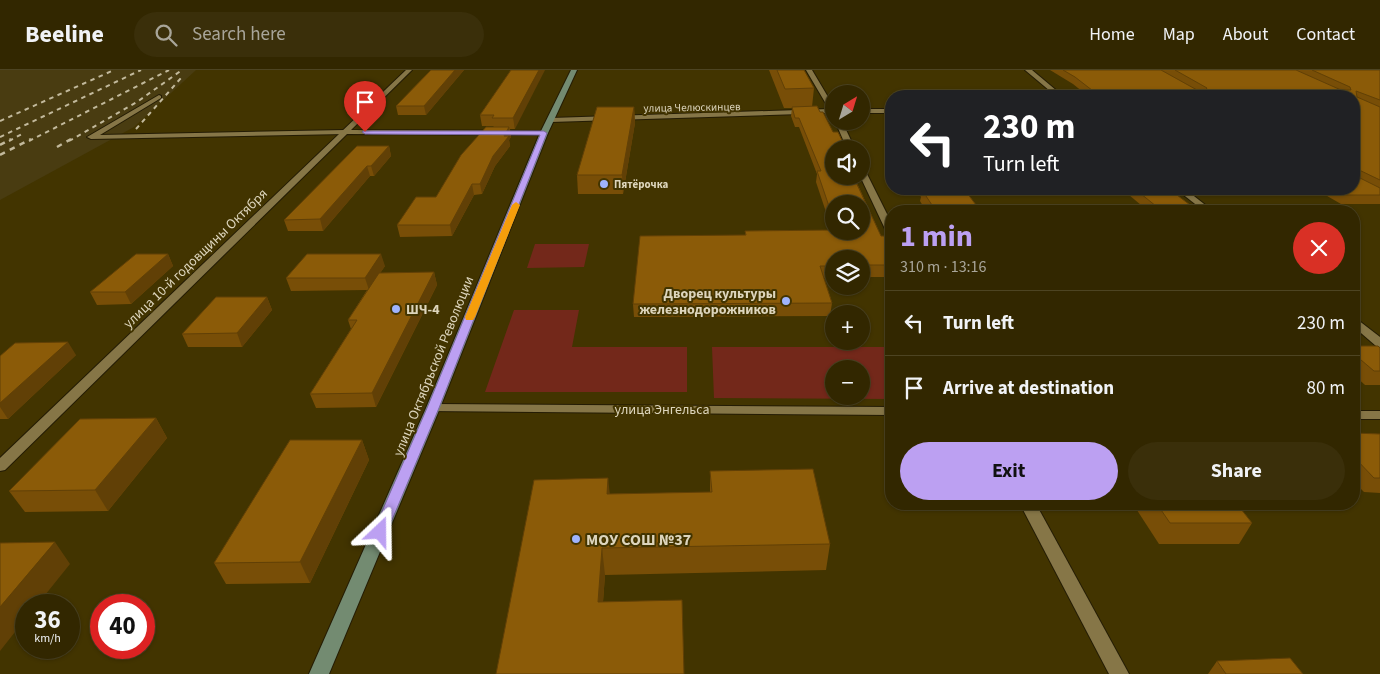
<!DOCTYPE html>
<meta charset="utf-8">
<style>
:root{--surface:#322700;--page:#3a2f0a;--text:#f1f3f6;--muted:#a8a599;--line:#4d4422;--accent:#bca0f2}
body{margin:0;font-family:"Source Sans 3",sans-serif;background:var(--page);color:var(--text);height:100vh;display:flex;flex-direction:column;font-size:19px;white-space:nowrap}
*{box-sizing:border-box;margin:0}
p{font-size:16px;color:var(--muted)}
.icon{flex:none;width:28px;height:28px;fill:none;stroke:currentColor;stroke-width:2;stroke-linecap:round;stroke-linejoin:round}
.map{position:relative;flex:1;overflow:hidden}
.sheet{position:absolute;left:885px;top:135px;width:475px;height:305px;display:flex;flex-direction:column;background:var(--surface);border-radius:20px;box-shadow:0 1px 4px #0004,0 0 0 1px var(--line)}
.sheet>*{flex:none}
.hud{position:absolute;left:885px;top:20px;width:475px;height:105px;border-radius:20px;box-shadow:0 1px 4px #0004,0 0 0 1px var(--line);background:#202124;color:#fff;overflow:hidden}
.needle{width:32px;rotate:38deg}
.controls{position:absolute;left:825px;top:15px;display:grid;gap:10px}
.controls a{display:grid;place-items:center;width:45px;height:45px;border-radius:50%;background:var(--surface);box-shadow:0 1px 4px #0004,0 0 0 1px var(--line);font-size:25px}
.speed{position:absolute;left:15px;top:524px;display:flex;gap:10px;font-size:25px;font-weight:700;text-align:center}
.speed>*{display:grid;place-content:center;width:65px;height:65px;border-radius:50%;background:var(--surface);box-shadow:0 1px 4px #0004,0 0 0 1px var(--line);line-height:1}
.speed small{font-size:12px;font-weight:400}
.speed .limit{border:8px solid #d22;background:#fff;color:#111}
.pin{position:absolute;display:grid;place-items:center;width:42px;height:42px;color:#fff;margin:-51px -21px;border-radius:50% 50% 50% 0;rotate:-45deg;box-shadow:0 0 5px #0007}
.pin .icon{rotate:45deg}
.me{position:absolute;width:55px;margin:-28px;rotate:23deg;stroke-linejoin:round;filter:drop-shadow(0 0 4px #0008)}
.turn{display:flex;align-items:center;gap:18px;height:105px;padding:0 15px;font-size:22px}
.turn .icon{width:65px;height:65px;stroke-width:2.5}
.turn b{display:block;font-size:35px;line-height:42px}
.round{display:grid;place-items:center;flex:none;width:52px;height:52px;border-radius:26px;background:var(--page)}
.head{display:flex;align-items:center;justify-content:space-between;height:85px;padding:0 15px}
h1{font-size:30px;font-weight:700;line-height:38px;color:var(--accent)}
.cta{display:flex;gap:10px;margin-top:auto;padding:10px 15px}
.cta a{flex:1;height:58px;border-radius:30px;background:var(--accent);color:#111;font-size:20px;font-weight:700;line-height:58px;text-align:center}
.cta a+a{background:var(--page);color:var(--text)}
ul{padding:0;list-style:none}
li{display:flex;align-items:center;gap:15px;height:65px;padding:0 15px;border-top:1px solid var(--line)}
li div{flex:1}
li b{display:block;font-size:19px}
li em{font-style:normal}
header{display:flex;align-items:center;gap:30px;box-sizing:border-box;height:70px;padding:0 25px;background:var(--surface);border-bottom:1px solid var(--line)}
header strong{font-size:24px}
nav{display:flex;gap:28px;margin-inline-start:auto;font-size:18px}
.search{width:350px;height:45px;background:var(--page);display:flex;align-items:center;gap:12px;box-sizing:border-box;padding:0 18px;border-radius:28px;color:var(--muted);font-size:19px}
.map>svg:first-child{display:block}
</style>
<header>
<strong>Beeline</strong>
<div class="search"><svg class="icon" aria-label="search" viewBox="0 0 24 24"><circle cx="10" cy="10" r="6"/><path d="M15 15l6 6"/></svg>Search here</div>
<nav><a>Home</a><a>Map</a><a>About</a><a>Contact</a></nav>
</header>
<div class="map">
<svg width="1380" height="604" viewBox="0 0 1380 604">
<rect width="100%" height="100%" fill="#423400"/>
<path fill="#493c11" d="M0,0h196l-62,57 -134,73z"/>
<g fill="#73281a" fill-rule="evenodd">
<path d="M535,174h54l-5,23 -57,1z"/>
<path d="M514,240h65l-7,37h115v45h-202z"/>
<path d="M712,277h179v52l-177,-1zM834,299h27v27h-27z"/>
</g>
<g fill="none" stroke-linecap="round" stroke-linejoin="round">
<defs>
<path id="lane" d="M159,25l2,1v2l-61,37 245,-5 4,2 -4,2 -254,5 -4,-2z"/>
<g id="street">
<path d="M406,0h6l-61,60 193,1 4,2 -4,2 -197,-1 -342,336 -5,1v-13z"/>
<path d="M806,0h6l22,37v8l-3,-2 -280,9 -3,-2 3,-2 278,-9z"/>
<path d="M1025,0h7l31,26h-7z"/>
<rect x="861" y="39" width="30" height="4"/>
<path d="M835,51h7l13,28h-8z"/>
<path d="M861,98l4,2 26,52v12l-5,-3 -26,-55z"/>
<path d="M1176,119h9l28,22h-9z"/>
<path d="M1354,249l4,1 22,17v10l-4,-1 -22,-19z"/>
<path d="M433,334l458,3v8l-463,-4 -2,-3z"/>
<rect x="1354" y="341" width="26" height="8"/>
<path d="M1020,434h16l93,170h-20z"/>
</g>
<path id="secondary" d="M571,0h6l-29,63 -108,275 -111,266h-20l117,-266 114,-275z"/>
</defs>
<use href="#lane" stroke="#241c04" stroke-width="2"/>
<use href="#street" stroke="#241c04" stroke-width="2"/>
<use href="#secondary" stroke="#241c04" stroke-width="2"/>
<use href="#lane" fill="#867647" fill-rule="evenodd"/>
<use href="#street" fill="#867647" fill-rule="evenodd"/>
<use href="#secondary" fill="#738b71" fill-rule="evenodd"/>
<g stroke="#c2b99c" stroke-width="2" stroke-dasharray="4.5 4.5" stroke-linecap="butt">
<path d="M0,51l114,-51"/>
<path d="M136,59l45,-51"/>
<path d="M0,67l141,-67"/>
<path d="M9,71l13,-7"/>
<path d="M29,71l140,-71"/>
<path d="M69,71l68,-39 45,-32"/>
</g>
<g stroke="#c2b99c" stroke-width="2.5" stroke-dasharray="5.5 5.5" stroke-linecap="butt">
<path d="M0,75l11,-6"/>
<path d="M57,77l14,-8"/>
<path d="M0,85l31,-16"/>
</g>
</g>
<g fill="#784e07" fill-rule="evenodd">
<path d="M431,0h33l-38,45h-28l-2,-9z"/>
<path d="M511,0l4,59h-5l1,8 -2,3 1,6 -15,20 -13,28 -8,1 -22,41 -52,1 -3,-12 39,-28 58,-70 -1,-1h-11l-2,-11z"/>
<path d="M769,0h35l10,18 -2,19 22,42 23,31v3l24,53 10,12v29h-30v-18h-27v19h-10l8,25 -2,13 -196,1 -1,-13 112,-69v-4l87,-1 -16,-48 1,-8 -18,-47h-4l-4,-11 1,-8h-8zM834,134l27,27h-27z"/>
<path d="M1050,0h330v134h-39l-26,-15h39v-93h-266l-15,-12z"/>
<path d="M634,37l1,16 -12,71h-45l-1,-19z"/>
<path d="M389,76l2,10 -17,20h-4l-47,55h-35l-4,-11z"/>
<path d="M916,119h48l15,20v2h-53l-6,-10 1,-4z"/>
<path d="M1122,119h47l29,22h-50z"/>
<path d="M168,184l5,12 -42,38 -34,1 -7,-13z"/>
<path d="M385,196l-5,7 54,-1 3,13 -61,122 -60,1 -6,-14 41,-65 -3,-9 19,-30 -76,1 -5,-13z"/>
<path d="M267,227l5,13 -30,37h-54l-6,-13z"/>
<path d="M1354,276l26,2v37h-15l-11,-10z"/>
<path d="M76,285l-68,64h-8v-63z"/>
<path d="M156,348l11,20 -59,73 -83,1 -16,-21z"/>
<path d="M1354,363l26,1v59l-16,-1 -10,-10z"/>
<path d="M362,370l7,20 -59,123 -84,1 -12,-21z"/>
<path d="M710,401l120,73 -4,26 -221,5 -2,27 -107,72 114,-180 100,-2z"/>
<path d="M1133,434h104l15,19 -13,21h-80z"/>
<path d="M1217,591l86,13h-95z"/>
</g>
<g fill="#614006">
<path d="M455,0h9l-38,45 -2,-9z"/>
<path d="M539,0h6l-30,59 -2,-11z"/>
<path d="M634,37l1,16 -12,71 -1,-19z"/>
<path d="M509,57l2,10 -2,3 1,6 -15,20 -13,28 -2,-10 13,-28z"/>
<path d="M389,76l2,10 -17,20 -3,-10z"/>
<path d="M367,96l3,10 -47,55 -3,-12z"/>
<path d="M472,114l2,11 -22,41 -2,-11z"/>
<path d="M168,184l5,12 -42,38 -6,-12z"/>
<path d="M381,184l4,12 -16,24 -4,-12z"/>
<path d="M434,202l3,13 -61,122 -4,-14z"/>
<path d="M267,227l5,13 -30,37 -5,-14z"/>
<path d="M68,272l8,13 -68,64 -8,-12v-4z"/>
<path d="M156,348l11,20 -59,73 -13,-21z"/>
<path d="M362,370l7,20 -59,123 -10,-21z"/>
<path d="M608,408l3,26 -4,-10z"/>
<path d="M55,472l15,22 -33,41h-11v13l-26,33v-44z"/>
<path d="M602,478l3,27 -4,53 -3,-26z"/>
</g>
<g fill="#8b5b08" stroke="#614006">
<path d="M431,0h24l-31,36h-28z"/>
<path d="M511,0h28l-26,48h-21l2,-3h-14z"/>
<path d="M777,0h27l10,18 -29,1z"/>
<path d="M1063,0h98l36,20 8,1 2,-3 -32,-18h121l45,20h10l-1,-3 -38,-17h68v30l-24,-9 1,6 23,10v73l-23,-11 1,8 22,11v7h-34l-10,-6h18v-93h-170l-1,-1 -86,-1 -22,-17z"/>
<path d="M817,36l3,6h3l10,20h5l8,17h-12v27h21l2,4h-2l26,56h3l7,12v17h-30v-6h-27v7h-14l12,37 -199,1 7,-68 106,-1 -1,-4 89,-1v1h27v-27h-27v17l-17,-50h4l-22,-53h-4l-3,-11z"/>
<path d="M597,37h37l-12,68h-45z"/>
<path d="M486,57h23l-5,9h5l-16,20 -13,28h-8l-22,41h-53l19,-28h20l25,-42z"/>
<path d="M357,76h32l-18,20h-4l-47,53 -36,1z"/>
<path d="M924,119h40l15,20h-5l2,2h-40l-14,-21h3z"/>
<path d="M1135,119h34l29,22h-36z"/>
<path d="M136,184h32l-43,38h-35z"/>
<path d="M307,184h74l-16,24h-79z"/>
<path d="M434,202l-62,121 -62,1 47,-74h-9l31,-47z"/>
<path d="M216,227h51l-30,36 -55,1z"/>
<path d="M68,272l-68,61v-47l15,-13z"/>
<path d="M1354,276h24l2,2v23h-6l-20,-17z"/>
<path d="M156,348l-61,72 -86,1 71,-72z"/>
<path d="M1354,363l26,1v44h-6l-20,-21z"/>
<path d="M290,370h72l-62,122 -86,1z"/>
<path d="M813,399l17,75 -228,4 -4,54 84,-2 2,74h-188l38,-194 74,-2 -1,16 105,-2 -2,-21z"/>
<path d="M1157,434h80l15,19h-82z"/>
<path d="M55,472l-55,65v-64z"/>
<path d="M1290,588l13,16h-77l-9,-13z"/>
</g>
<path fill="#bca0f2" stroke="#7a689d" d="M363,61h181l3,2 -108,275 -52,124 -2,4 -5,1 -5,-1 -2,-4 54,-124 113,-273 -175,-1 -3,-2z"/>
<path fill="#f59e0b" d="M516,132l4,3 -45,112 -2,3h-7l-1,-3 47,-112z"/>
<g fill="#9fb3fd" stroke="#423400" stroke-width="2">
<circle cx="604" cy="114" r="5"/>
<circle cx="786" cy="231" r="5"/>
<circle cx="396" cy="239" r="5"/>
<circle cx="576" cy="469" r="5"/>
</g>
<g text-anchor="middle" stroke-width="4" stroke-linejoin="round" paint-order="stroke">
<g font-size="11" fill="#ddd5bc" stroke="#423400">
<text transform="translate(692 37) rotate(-1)" y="4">улица Челюскинцев</text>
</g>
<g font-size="11" font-weight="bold" fill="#ddd5bc" stroke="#423400" text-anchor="start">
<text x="614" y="118">Пятёрочка</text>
</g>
<g font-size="14" fill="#ddd5bc" stroke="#423400">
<text transform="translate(195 188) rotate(-44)" y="5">улица 10-й годовщины Октября</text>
<text transform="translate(433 296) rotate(-68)" y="5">улица Октябрьской Революции</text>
<text x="662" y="344">улица Энгельса</text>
</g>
<g font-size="14" font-weight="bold" fill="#ddd5bc" stroke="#423400" text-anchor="end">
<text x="776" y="228">Дворец культуры<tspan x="776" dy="16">железнодорожников</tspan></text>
<text x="406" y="244" text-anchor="start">ШЧ-4</text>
</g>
<g font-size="16" font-weight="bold" fill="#ddd5bc" stroke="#423400" text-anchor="start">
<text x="586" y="475">МОУ СОШ №37</text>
</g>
</g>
</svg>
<div class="controls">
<a><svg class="needle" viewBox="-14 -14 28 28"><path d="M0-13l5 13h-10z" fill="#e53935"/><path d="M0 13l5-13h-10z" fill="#a8a599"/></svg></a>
<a><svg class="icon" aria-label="sound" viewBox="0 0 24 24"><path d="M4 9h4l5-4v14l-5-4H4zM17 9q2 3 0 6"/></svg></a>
<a><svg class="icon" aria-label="search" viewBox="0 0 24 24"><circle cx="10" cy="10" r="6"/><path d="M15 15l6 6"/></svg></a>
<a><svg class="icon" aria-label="layers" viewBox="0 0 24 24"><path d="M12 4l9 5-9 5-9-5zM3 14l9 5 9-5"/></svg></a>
<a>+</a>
<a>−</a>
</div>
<div class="speed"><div>36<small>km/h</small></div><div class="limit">40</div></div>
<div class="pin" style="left:365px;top:62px;background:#d93025"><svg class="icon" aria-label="arrive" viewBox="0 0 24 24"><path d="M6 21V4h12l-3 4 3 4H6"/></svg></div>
<svg class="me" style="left:380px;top:462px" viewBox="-20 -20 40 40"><path d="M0-17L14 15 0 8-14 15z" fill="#bca0f2" stroke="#fff" stroke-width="4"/></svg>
<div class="hud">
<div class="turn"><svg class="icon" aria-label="left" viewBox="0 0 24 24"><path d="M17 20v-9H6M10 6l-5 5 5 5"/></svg><div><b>230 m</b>Turn left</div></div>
</div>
<section class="sheet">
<div class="head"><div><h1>1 min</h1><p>310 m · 13:16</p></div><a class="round" style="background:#d93025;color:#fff"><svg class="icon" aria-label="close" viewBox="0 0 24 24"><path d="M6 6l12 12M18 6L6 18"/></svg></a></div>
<ul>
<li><svg class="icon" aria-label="left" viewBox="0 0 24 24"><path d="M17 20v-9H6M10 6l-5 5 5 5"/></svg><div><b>Turn left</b></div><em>230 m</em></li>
<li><svg class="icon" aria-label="arrive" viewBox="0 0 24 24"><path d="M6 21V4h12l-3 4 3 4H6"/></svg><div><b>Arrive at destination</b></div><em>80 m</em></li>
</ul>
<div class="cta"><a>Exit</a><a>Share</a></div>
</section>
</div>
